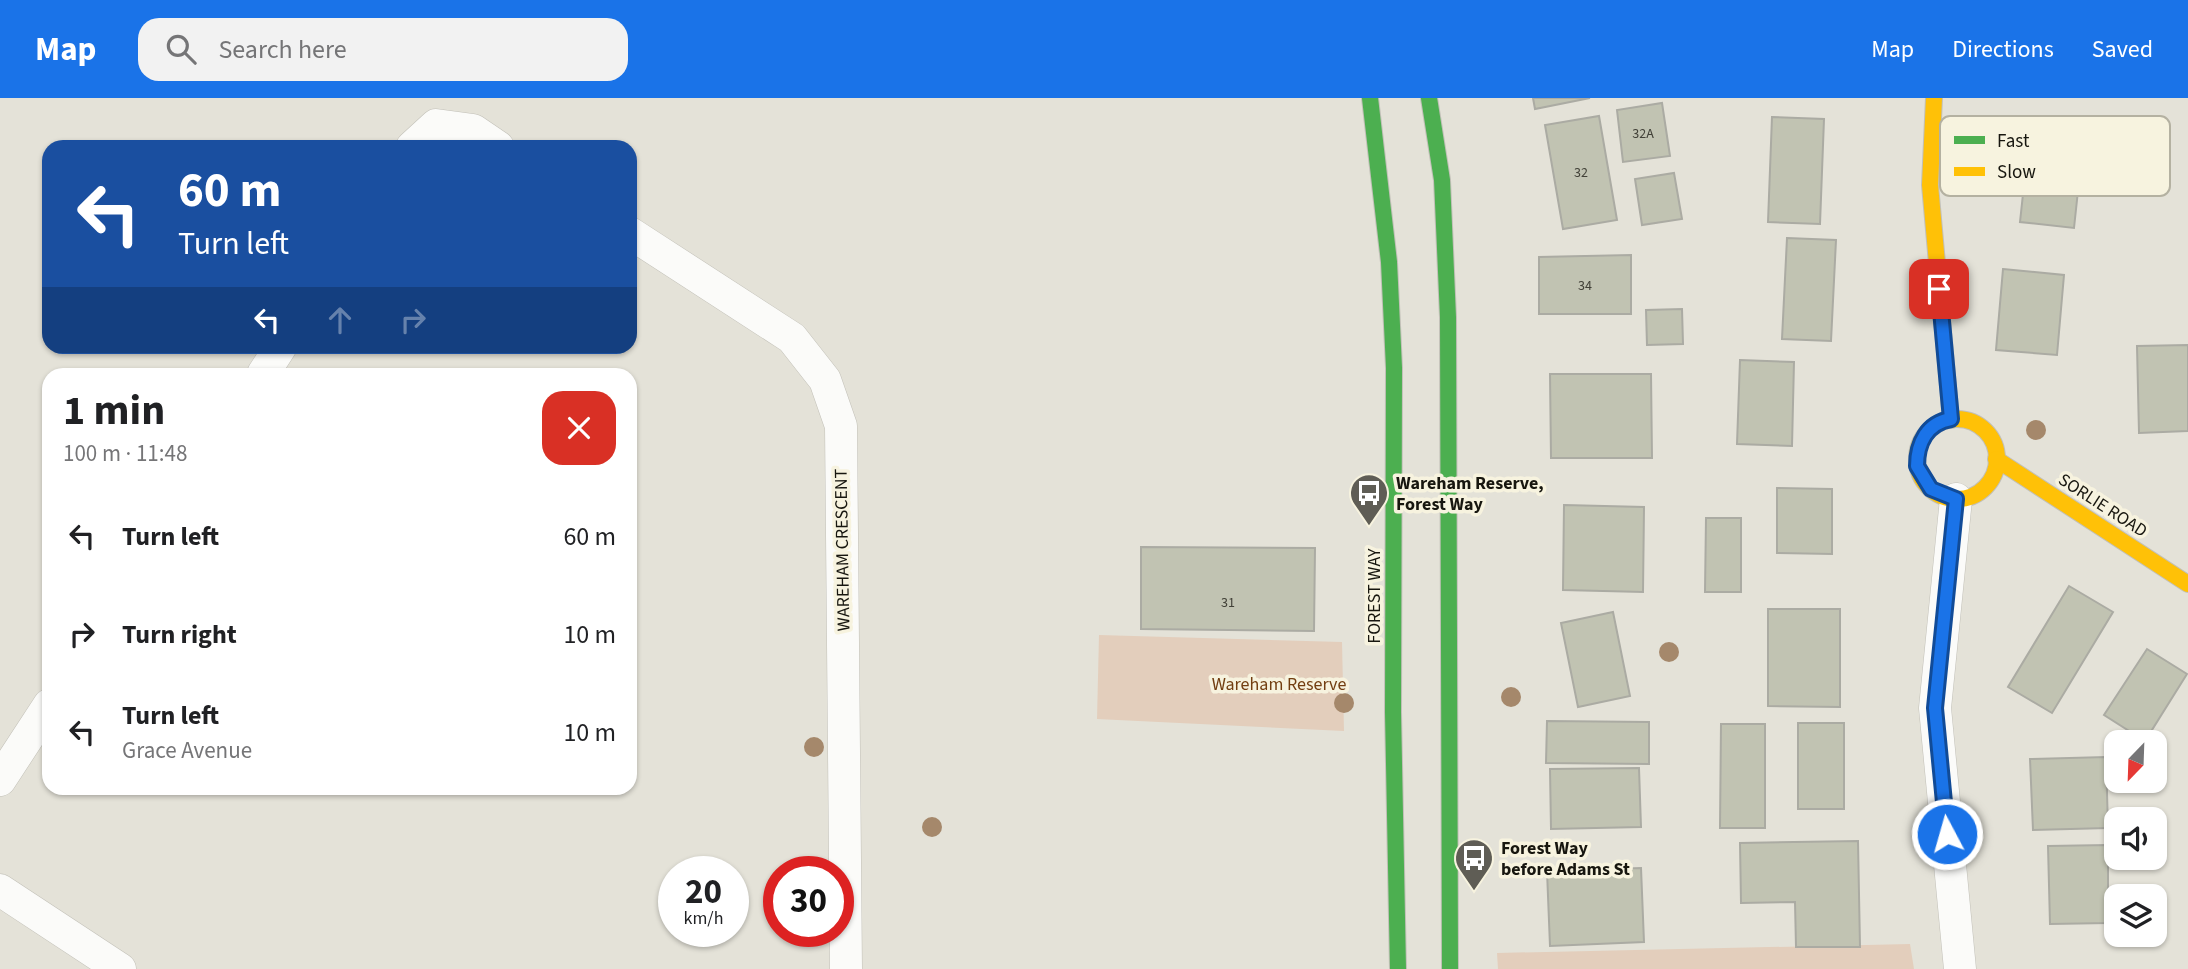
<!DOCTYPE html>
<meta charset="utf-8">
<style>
:root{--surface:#fff;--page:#f2f2f2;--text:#202124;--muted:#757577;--accent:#1a73e8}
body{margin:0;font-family:"Source Sans 3",sans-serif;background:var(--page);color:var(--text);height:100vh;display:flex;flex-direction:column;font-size:26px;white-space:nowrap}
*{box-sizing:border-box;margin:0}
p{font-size:23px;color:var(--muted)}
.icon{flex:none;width:38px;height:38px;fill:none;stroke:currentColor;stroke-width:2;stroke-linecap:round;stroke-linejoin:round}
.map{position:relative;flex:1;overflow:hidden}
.sheet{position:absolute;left:42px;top:270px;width:595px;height:427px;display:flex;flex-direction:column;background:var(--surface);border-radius:21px;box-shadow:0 2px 5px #0004}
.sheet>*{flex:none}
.top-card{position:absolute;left:42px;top:42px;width:595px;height:214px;border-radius:21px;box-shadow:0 2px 5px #0004;background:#1a4fa0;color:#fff;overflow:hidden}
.needle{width:46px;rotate:203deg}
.tools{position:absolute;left:2104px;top:632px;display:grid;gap:14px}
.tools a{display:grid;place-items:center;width:63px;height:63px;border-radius:14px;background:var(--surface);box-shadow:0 2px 5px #0004;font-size:35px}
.speed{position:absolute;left:658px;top:758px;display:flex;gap:14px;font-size:35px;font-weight:700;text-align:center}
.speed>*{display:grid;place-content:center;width:91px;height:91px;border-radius:50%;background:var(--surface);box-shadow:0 2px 5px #0004;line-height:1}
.speed small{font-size:18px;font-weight:400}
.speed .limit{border:10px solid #d22;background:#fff;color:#111}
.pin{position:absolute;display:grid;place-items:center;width:60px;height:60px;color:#fff;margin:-30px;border-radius:14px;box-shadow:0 4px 10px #0006}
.me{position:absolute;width:77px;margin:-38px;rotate:354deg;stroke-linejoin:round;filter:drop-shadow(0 0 5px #0008)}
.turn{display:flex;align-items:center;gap:24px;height:147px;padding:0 21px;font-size:32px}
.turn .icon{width:91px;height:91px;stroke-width:2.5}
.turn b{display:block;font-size:49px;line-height:60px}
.lanes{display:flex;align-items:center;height:66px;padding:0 21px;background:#0003;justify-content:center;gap:35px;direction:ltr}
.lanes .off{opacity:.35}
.round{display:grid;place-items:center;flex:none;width:74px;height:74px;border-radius:21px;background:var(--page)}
.head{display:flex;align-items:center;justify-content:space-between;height:119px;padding:0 21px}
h1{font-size:42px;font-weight:700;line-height:52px}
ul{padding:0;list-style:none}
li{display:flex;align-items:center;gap:21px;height:98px;padding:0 21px}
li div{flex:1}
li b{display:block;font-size:26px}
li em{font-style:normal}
header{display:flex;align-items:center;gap:42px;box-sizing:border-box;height:98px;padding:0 35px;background:var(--accent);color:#fff}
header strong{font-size:33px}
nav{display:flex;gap:38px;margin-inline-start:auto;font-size:24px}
.search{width:490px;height:63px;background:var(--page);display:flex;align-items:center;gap:18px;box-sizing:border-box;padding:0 24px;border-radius:21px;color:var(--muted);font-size:26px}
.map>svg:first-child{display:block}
</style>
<header>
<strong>Map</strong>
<div class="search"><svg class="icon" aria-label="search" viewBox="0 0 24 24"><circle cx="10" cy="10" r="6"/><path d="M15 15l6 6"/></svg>Search here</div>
<nav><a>Map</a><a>Directions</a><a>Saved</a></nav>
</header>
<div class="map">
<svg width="2188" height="871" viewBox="0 0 2188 871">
<rect width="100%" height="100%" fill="#e4e2d8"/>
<g fill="#e3cebc">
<path d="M1099,537l243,7 2,89 -247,-12z"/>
<path d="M1910,846l4,25h-416l-1,-16z"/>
</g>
<g fill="#c1c3b2" stroke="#ababa3" stroke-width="2">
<path d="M1533,0h57l-55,11z"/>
<path d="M1662,5l8,53 -47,6 -6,-52z"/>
<path d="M1599,18l18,104 -54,9 -18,-104z"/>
<path d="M1772,19l52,2 -4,105 -52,-2z"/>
<path d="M2029,40l54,6 -9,84 -54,-6z"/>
<path d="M1674,75l8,46 -40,6 -7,-46z"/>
<path d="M1787,140l49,2 -5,101 -49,-2z"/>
<path d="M1631,157v59h-92v-57z"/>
<path d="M2003,171l61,6 -7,80 -61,-5z"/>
<path d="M1682,211l1,35 -36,1 -1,-35z"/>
<path d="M2188,247v86l-49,2 -2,-87z"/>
<path d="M1740,262l54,2 -2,84 -55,-2z"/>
<path d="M1550,276h101l1,84h-101z"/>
<path d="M1777,390l55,1v65l-55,-1z"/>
<path d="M1564,407l80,2 -1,85 -80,-2z"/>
<path d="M1706,420h35v74h-36z"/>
<path d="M1141,449l174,1 -1,83 -173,-2z"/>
<path d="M2069,488l44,26 -61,101 -44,-26z"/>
<path d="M1768,511h72v98l-72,-1z"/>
<path d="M1613,514l17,84 -52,11 -17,-84z"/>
<path d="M2147,551l40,25 -42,67 -41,-26z"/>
<path d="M1547,623l102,1v42l-103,-1z"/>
<rect x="1798" y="625" width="46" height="86"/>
<path d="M1721,626h44v104h-45z"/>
<path d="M2106,659l2,71 -75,2 -3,-71z"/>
<path d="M1639,670l2,59 -90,2 -1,-60z"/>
<path d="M1858,743l2,106h-64l-1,-45 -54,1 -1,-60z"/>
<path d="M2108,747v78l-58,1 -2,-78z"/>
<path d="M1641,770l3,74 -94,4 -3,-75z"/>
</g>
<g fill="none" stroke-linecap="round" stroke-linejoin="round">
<defs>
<g id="street">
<path d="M412,49l24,-22 37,5 25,17"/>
<path d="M630,135l162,105 33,42 16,46 5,543"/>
<path d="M263,276l18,-28"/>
<path d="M1956,401l-21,209 25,261"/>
<path d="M0,682l49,-75"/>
<path d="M0,792l120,79"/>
</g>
<g id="fast">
<path d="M1370,0l19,164 5,106 -1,344 5,257"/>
<path d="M1429,0l13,82 6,137 2,652"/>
</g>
<g id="slow">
<path d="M1934,0l-4,87 21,235"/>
<circle cx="1957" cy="361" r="40"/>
<path d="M1996,361l192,125"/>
</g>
</defs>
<use href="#street" stroke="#c2c0b8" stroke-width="33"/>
<use href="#fast" stroke="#c2c0b8" stroke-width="18"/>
<use href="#slow" stroke="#c2c0b8" stroke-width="18"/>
<use href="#street" stroke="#fbfbf9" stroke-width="32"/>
<use href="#fast" stroke="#4caf50" stroke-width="16"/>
<use href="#slow" stroke="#ffc107" stroke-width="16"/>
</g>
<g fill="#a5886b">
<circle cx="2036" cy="332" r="10"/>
<circle cx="1669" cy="554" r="10"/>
<circle cx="1511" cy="599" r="10"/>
<circle cx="1344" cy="605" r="10"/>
<circle cx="814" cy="649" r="10"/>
<circle cx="932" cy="729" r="10"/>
</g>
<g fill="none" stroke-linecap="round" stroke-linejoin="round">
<defs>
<path id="route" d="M1939,191l12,130c-24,4 -34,24 -34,47l14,23 25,10 -21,209 12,126"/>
</defs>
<use href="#route" stroke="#114b97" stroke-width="18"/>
<use href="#route" stroke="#1a73e8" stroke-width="12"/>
</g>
<defs>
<symbol id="bus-pin" viewBox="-11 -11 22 30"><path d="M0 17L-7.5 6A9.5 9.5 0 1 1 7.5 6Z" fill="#5f5d55" stroke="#f7f3df"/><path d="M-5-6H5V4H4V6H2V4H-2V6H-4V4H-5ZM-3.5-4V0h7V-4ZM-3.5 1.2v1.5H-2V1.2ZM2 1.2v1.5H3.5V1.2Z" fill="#fff"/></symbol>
</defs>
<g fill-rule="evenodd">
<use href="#bus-pin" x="1347" y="373" width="44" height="60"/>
<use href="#bus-pin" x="1452" y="738" width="44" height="60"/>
</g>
<g text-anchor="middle" stroke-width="7" stroke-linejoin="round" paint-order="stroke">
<g font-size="14" fill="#424138">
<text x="1643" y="40">32A</text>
<text x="1581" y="79">32</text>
<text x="1585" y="192">34</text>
<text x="1228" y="509">31</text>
</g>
<g font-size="18" font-weight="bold" fill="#17160f" stroke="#f7f3df" text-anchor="start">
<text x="1396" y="391">Wareham Reserve,<tspan x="1396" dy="21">Forest Way</tspan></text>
<text x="1501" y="756">Forest Way<tspan x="1501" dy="21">before Adams St</tspan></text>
</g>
<g font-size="18" fill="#17160f" stroke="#f7f3df">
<text transform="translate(2103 407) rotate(33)" y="6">SORLIE ROAD</text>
<text transform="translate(842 452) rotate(-91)" y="6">WAREHAM CRESCENT</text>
<text transform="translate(1374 498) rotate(-90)" y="6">FOREST WAY</text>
</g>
<g font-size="18" fill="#723e11" stroke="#f7f3df">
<text x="1279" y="592">Wareham Reserve</text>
</g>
</g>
<rect x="1940" y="18" width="230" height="80" rx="10" fill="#f7f3df" stroke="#b4b1a1" stroke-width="2"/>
<rect x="1954" y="38" width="31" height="8" fill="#4caf50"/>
<rect x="1954" y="69" width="31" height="9" fill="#ffc107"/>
<g font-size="19" fill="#17160f">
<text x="1997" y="49">Fast</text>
<text x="1997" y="80">Slow</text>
</g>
</svg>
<div class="tools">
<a><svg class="needle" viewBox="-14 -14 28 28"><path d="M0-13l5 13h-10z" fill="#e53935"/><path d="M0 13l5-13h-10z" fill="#757577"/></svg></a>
<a><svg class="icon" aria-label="sound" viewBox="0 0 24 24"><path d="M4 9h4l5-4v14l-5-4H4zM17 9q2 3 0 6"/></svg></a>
<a><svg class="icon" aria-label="layers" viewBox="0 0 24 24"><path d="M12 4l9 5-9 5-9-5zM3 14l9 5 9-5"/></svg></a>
</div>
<div class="speed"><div>20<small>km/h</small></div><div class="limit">30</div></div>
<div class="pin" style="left:1939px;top:191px;background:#d93025"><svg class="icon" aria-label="arrive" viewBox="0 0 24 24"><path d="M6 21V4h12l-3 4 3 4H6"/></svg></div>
<svg class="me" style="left:1947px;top:736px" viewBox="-20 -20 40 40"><circle r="17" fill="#1a73e8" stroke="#fff" stroke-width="3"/><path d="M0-11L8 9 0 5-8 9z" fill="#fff"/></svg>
<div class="top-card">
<div class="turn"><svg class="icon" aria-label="left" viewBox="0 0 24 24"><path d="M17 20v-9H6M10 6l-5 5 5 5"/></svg><div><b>60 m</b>Turn left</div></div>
<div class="lanes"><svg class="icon" aria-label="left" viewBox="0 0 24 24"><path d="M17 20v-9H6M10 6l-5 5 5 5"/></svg><svg class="icon off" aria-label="ahead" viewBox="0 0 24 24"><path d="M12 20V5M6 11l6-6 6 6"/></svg><svg class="icon off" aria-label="right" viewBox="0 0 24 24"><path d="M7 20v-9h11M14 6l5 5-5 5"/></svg></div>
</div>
<section class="sheet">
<div class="head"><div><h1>1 min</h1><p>100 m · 11:48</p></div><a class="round" style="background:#d93025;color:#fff"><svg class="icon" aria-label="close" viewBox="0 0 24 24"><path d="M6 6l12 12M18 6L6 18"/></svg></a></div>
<ul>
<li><svg class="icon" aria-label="left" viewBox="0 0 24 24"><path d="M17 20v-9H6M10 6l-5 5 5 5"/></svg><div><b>Turn left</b></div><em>60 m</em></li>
<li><svg class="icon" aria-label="right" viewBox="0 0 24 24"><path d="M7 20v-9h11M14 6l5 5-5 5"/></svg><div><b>Turn right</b></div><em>10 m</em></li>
<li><svg class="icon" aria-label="left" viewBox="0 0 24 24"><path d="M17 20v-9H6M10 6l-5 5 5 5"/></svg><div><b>Turn left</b><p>Grace Avenue</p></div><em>10 m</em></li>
</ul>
</section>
</div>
